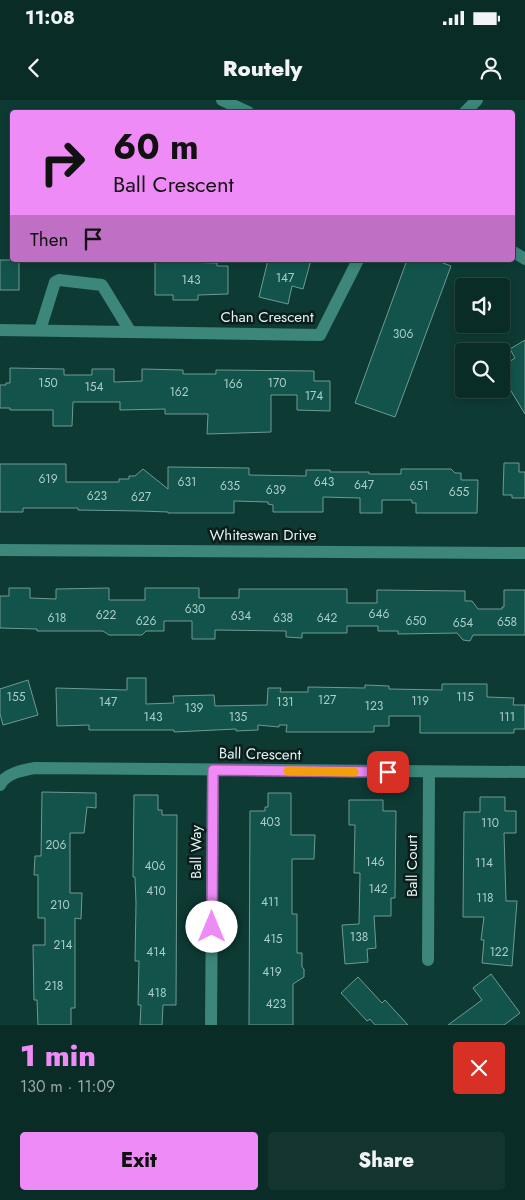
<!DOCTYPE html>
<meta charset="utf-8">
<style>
:root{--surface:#0a2c27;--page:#13342f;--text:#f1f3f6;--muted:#99a7a7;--line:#2a4844;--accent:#ef8bf6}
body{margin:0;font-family:Jost,sans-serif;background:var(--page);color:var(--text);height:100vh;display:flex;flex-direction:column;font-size:19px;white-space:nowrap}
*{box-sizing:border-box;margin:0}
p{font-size:16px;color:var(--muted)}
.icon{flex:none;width:28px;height:28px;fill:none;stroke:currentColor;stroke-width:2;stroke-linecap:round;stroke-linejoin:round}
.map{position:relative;height:925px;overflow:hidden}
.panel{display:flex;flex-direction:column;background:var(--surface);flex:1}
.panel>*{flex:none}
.banner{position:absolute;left:10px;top:10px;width:505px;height:152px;border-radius:5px;box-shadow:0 2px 8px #0003,0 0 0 1px var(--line);background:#ef8bf6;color:#111;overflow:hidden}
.fabs{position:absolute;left:455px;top:178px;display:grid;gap:10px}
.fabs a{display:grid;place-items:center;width:55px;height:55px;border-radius:5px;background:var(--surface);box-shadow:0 2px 8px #0003,0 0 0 1px var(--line);font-size:25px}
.pin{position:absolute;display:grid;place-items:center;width:42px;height:42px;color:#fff;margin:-21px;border-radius:10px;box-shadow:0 2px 8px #0006}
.me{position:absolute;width:55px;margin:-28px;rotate:0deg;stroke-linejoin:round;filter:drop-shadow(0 0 4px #0008)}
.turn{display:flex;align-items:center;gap:18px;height:105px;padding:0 20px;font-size:22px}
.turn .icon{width:65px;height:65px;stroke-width:2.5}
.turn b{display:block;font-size:35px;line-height:42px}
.then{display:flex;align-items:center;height:48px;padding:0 20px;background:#0003;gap:10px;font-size:19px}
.round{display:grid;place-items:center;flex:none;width:52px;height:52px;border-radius:5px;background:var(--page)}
.head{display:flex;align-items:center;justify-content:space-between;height:85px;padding:0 20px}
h1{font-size:30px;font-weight:800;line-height:38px;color:var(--accent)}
.primary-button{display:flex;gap:10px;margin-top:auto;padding:10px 20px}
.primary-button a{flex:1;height:58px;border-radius:5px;background:var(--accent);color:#111;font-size:20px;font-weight:800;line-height:58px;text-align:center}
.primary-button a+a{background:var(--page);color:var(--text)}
.status{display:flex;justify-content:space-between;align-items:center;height:35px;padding:0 25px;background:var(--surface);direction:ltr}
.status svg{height:14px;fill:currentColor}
header{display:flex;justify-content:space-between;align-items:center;height:65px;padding:0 20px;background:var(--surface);font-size:22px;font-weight:800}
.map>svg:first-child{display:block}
</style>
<div class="status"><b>11:08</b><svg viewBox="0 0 49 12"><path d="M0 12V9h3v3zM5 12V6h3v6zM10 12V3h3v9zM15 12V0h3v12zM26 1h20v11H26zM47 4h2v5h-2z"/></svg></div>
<header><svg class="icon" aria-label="back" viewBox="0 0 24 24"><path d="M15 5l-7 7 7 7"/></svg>Routely<svg class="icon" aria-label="person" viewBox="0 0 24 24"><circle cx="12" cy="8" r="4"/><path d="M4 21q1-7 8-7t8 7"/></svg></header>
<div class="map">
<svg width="525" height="925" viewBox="0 0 525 925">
<rect width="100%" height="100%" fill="#0e3a34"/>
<g fill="#12544b" stroke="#6f9a92">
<rect x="0" y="160" width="19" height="30"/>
<path d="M155,160h30v2l32,1v3h11v28l-30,1v5h-25v-5h-18z"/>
<path d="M268,160h43l-8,29 -11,-3 -4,18 -29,-7z"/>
<path d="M407,160h28l16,6 -56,151 -40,-14z"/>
<path d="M525,240v74l-17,-28 3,-2 -10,-17 14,-9 -5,-9z"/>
<path d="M10,268l54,1v6h28v-6h22v13l28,-1v-12l41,1v4h33v-4l98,1v10h16v30l-33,-1v-15h-26v37l-64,2 1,-20h-43v-5l-45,1v-8h-47l-1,24h-19v-16h-43v-2h-10v-23h6v-2h4z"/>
<path d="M504,363h15v9h6v26h-13v-3h-9z"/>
<path d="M0,364h66v18h53v-3h10v-3h6l8,-7 25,20v-22l81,1v7l57,1v-6h24v2h39v2h32v-5h50l4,4h6v7h17l-1,33h-61v-10h-4v-3h-30v13h-22v-15l-37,-1v15h-50v-7l-5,-1v-2l-34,-1v12h-66v-1l-27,-1 -63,-1v-2h-55v4h-23z"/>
<path d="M9,488h21v10l26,1v-10l53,-1v12h36v-12h54v10h40v-9h108v14h30v-13l88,1v10h7l6,8h24v-2h2v-17h21v45h-52l-3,6 -7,-1 -6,-7 -59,1v-3h-20v-5h-31v7h-45v5l-16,-1v-6l-71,-1v9h-23v-18h-28v10h-18l-4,4h-33l-6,-4h-66v-2l-37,-1v-32h9z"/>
<path d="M127,578h19v26l28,-1 -1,-7 41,-1 1,11 52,-1 1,-17h13l-1,4h28v-5l57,1v-3l24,1v3l53,1v-6h45v13l27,1 -1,7h12v24h-11v4h-94v-17h-31v10h-15v6h-88l1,-7h-8v2l-21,-2v5l-22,1v-2l-62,3v-2h-85v-5l-32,1 -1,-38 71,2z"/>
<path d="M28,580l10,35 -35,10 -3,-11v-25z"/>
<path d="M42,692l54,1v15l-9,-1 -3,26h-14v60h12l-1,26 -6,-1v90h-4v17h-33l-1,-25h-3l-1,-55h12v-27h-7v-43h-4l1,-19h6z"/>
<path d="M268,693h23v42h24l-1,24h-22v55h5v39h5v14l2,2v8l-11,7v41h-44l1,-214h15v-4h3z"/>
<path d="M134,695h24v15h4v5h15l-1,190h-13l-1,20h-22l1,-20h-3l1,-44h-4l1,-58 -1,-26h-2z"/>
<path d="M480,697h25v14h11v22h-12l2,68h11l-5,65 -30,-3 2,-23h-3l3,-23h-21l1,-105h16z"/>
<path d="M349,700h34v11h13l-1,87h-4v18h-17l2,32 -9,1 1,13 -23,2 -3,-39 17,-1 1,-51h-6l1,-48h-6z"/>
<path d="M491,874l29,39 -16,12h-56l34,-25 -9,-12z"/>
<path d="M358,877l24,26 3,-3 23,25h-33l-5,-6 -3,2 -26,-28z"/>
</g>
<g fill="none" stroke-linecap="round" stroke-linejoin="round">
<g stroke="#3c867a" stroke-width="12">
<path d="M222,0l26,12"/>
<path d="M465,12l12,-12"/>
<path d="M512,151l13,8"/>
<path d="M0,230l320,5 38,-75"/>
<path d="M40,230l15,-48 4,-2 43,5 28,46"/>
<path d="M0,450l525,3"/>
<path d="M0,685c6,-12 23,-15 35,-17l490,4"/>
<path d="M428,860l1,-188"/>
<path d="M211,925l2,-255"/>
</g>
</g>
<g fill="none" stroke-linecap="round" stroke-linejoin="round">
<defs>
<path id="route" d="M212,827l1,-157 175,2"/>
</defs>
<use href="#route" stroke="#9b5aa0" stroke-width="12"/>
<use href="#route" stroke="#ef8bf6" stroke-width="9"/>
<path stroke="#f59e0b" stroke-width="9" d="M288,671l66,1"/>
</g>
<g text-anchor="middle" stroke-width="5" stroke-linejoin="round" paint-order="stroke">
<g font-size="12" fill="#accec8">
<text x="285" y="182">147</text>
<text x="191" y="184">143</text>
<text x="403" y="238">306</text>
<text x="48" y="287">150</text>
<text x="277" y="287">170</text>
<text x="233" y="288">166</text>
<text x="94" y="291">154</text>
<text x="179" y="296">162</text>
<text x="314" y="300">174</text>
<text x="48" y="383">619</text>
<text x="187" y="386">631</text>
<text x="324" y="386">643</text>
<text x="364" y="389">647</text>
<text x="230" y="390">635</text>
<text x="419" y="390">651</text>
<text x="276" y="394">639</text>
<text x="459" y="396">655</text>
<text x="97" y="400">623</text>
<text x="141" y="401">627</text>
<text x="195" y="513">630</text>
<text x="379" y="518">646</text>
<text x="106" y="519">622</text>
<text x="241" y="520">634</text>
<text x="57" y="522">618</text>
<text x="283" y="522">638</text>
<text x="327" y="522">642</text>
<text x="146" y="525">626</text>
<text x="416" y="525">650</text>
<text x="507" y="526">658</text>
<text x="463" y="527">654</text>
<text x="16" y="601">155</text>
<text x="465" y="601">115</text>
<text x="327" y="604">127</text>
<text x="420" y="605">119</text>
<text x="108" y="606">147</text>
<text x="285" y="606">131</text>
<text x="374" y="610">123</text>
<text x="194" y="612">139</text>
<text x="153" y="621">143</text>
<text x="238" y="621">135</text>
<text x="507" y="621">111</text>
<text x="270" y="726">403</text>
<text x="490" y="727">110</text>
<text x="56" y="749">206</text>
<text x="375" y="766">146</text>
<text x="484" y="767">114</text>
<text x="155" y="770">406</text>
<text x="378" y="793">142</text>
<text x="156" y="795">410</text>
<text x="485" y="802">118</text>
<text x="270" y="806">411</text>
<text x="60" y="809">210</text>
<text x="359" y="841">138</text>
<text x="273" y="843">415</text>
<text x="63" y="849">214</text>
<text x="156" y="856">414</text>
<text x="499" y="856">122</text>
<text x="272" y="876">419</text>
<text x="54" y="890">218</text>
<text x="157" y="897">418</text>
<text x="276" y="908">423</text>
</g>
<g font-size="15" fill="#e0f6f2" stroke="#0c1d1b">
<text x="267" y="222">Chan Crescent</text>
<text x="263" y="440">Whiteswan Drive</text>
<text transform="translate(260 654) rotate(1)" y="5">Ball Crescent</text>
<text transform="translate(196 752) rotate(-90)" y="5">Ball Way</text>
<text transform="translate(412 766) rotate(-90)" y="5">Ball Court</text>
</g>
</g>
</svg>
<div class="fabs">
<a><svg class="icon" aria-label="sound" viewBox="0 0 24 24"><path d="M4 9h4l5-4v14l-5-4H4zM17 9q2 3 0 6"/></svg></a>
<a><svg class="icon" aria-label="search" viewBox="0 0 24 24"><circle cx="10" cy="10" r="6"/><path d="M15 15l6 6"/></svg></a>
</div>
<div class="pin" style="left:388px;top:672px;background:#d93025"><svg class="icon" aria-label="arrive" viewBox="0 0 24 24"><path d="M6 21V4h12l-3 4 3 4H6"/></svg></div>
<svg class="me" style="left:212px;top:827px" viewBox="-20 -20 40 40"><circle r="19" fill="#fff"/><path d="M0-13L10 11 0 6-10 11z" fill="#ef8bf6"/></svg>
<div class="banner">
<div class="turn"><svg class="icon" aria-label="right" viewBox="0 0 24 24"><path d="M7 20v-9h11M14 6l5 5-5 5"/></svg><div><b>60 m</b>Ball Crescent</div></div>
<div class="then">Then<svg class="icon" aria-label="arrive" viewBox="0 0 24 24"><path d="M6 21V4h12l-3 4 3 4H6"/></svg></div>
</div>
</div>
<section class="panel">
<div class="head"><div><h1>1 min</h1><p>130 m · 11:09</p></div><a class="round" style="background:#d93025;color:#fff"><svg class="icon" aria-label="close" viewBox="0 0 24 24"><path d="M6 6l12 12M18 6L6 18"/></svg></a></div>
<div class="primary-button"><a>Exit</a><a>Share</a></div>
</section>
